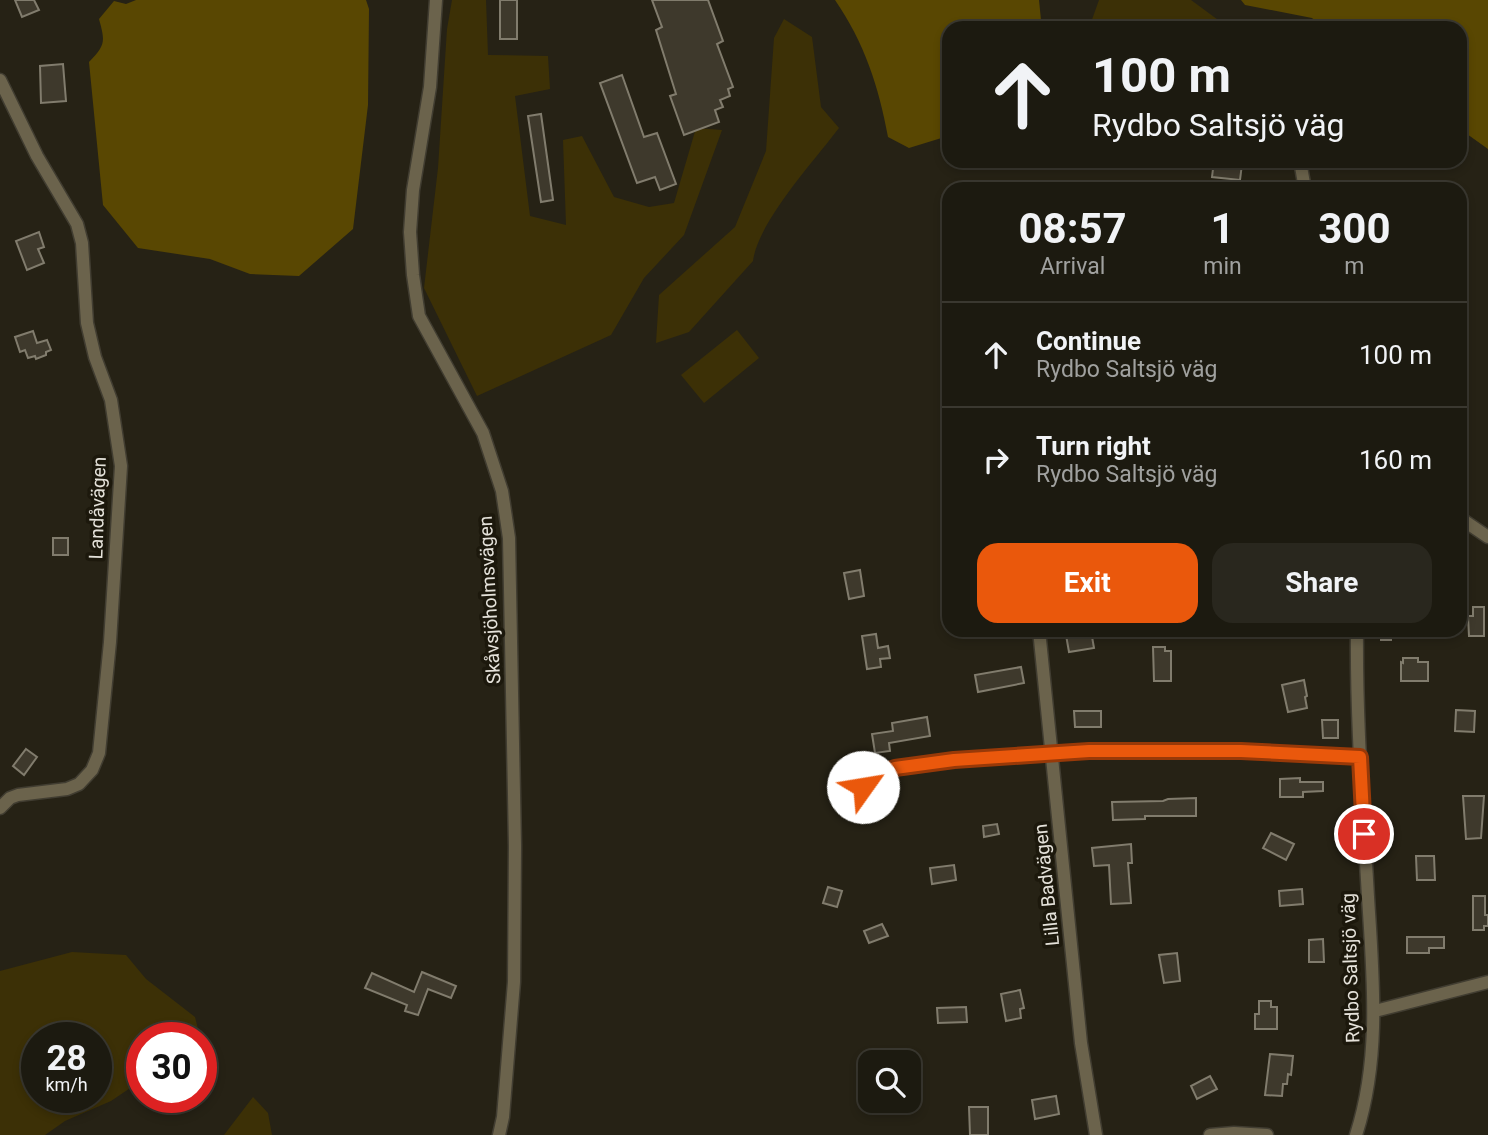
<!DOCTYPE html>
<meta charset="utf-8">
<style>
:root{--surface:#1c1a10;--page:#29271e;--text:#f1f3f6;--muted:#a0a19f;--line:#3a3830;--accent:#ea580c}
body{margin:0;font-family:Roboto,sans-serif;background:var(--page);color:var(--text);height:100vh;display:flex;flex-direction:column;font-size:26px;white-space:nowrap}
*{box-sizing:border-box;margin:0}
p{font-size:23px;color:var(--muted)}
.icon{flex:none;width:38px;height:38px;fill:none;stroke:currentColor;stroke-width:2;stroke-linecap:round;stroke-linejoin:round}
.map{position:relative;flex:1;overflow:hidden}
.panel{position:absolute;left:942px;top:182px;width:525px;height:455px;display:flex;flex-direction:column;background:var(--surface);border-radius:21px;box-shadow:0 4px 10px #0003,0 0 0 2px var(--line)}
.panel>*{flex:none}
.top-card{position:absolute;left:942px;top:21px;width:525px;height:147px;border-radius:21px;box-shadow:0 4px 10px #0003,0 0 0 2px var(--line);background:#1c1a10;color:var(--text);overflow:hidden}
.controls{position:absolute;left:858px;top:1050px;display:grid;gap:14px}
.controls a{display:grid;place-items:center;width:63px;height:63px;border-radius:14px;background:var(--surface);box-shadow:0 4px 10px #0003,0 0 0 2px var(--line);font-size:35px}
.speed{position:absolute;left:21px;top:1022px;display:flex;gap:14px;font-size:35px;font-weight:700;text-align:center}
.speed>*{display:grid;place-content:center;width:91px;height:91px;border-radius:50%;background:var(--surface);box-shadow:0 4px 10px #0003,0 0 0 2px var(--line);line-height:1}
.speed small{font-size:18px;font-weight:400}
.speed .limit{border:10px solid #d22;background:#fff;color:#111}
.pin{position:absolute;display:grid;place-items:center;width:60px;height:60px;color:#fff;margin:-30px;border:4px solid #fff;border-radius:50%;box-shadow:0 2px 7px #0007}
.me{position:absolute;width:77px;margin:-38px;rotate:58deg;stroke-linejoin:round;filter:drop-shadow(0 0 5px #0008)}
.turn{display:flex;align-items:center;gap:24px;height:147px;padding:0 35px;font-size:32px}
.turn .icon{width:91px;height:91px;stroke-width:2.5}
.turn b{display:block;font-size:49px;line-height:60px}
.eta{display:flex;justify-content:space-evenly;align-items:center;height:119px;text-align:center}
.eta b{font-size:42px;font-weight:700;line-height:49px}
.action{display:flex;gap:14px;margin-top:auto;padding:14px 35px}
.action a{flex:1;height:80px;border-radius:21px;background:var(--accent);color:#fff;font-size:28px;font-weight:700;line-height:80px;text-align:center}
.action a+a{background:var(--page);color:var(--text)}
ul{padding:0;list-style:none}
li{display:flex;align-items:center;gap:21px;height:105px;padding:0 35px;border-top:2px solid var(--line)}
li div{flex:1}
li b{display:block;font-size:26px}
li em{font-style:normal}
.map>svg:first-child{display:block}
</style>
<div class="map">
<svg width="1488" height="1135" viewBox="0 0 1488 1135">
<rect width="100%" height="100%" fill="#262215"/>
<g fill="#3c3006" fill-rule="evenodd">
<path d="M452,0h34l2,55 60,1 2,33 -35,7 15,120 36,9 -3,-85 19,-4 32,61 35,10 25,-4 22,-75 26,2 -38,105 -40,43 -33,57 -134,61 -53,-108 14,-120 9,-139z"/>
<path d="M1099,0h92l38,28h-140z"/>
<path d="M784,19l28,18 9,70 18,21c-25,33 -81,94 -86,133l-64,71 -33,11 3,-48 76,-68 31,-76 8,-113z"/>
<path d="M737,330l22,28 -55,45 -23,-28z"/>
<path d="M72,952l54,3 20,24 49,38 4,16 -8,5h-49v42l-31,21 -46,20 -20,14h-45v-164zM37,1038h59v59h-59z"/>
<path d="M253,1097l15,16 4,22h-48z"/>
</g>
<g fill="#594702">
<path d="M136,0h230l3,9 -1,96 -15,124 -54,47 -49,-2 -40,-15 -72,-11 -35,-43 -14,-143c17,-17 16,-21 10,-43l15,-18 12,3z"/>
<path d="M835,0h204l2,20 -2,8h-91v108l-39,12 -21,-11c-9,-50 -24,-95 -53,-137z"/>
<path d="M1241,0h247v149l-28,-20v-101h-136l-12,-10 -67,-13z"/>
</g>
<g fill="#3e392c" stroke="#817c6d" stroke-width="2">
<path d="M15,0h19l5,10 -17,7z"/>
<rect x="500" y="0" width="17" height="39"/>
<path d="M652,0h56l15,41 -6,3 16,43 -5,2 2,7 -10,4 3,7 -8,3 4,12 -35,13 -14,-39 6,-2 -20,-64 6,-3z"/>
<path d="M63,64l3,37 -25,2 -1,-37z"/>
<path d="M622,75l22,62 13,-4 19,51 -16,6 -5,-13 -18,6 -37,-100z"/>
<path d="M541,114l12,86 -12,2 -13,-86z"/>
<path d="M1214,161l28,3 -2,16 -28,-3z"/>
<path d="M39,232l5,15 -6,2 6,14 -17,7 -11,-29z"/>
<path d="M33,331l4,12 10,-3 4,10 -5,2v3l-10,4 -1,-3 -7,2 -3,-8 -5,2 -5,-15z"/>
<rect x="53" y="538" width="15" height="17"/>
<path d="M860,570l4,26 -15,3 -5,-26z"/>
<path d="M1473,607h11v29h-15l-1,-20h5z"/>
<rect x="1381" y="630" width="10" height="10"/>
<path d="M1091,631l3,17 -25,4 -3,-17z"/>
<path d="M876,634l2,14 10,-2 2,12 -10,1 1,8 -14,2 -5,-33z"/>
<path d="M1153,647h12v4h6v30h-17z"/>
<path d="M1403,658h15v4h10v19h-27v-19l2,1z"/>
<path d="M1021,667l3,16 -46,9 -3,-17z"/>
<path d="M1304,680l3,16 -2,1 2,11 -19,4 -6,-27z"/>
<path d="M1456,710l19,1 -1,21 -19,-1z"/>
<path d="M1074,711h27v16h-26z"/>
<path d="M927,717l3,19 -41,7 1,8 -15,2 -3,-19 21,-3 -1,-8z"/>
<path d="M1322,720h16v18h-15z"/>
<path d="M26,749l11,8 -13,18 -11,-9z"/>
<path d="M1300,778v4h23v9l-20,1v5h-23v-18z"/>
<path d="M892,787l2,15 -12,2 -3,-15z"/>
<path d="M1463,796h21l-3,42 -15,1z"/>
<path d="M1196,798v18h-51v3l-32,1 -1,-18 51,-1 5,-2z"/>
<path d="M997,824l2,10 -15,3 -1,-11z"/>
<path d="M1271,833l23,11 -8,16 -23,-12z"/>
<path d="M1131,844l1,19h-4l3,40 -20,1 -2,-39 -15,1 -2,-18z"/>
<path d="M1416,856h18l1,24h-18z"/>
<path d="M954,865l2,15 -24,4 -2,-16z"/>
<path d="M828,887l14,4 -5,16 -14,-4z"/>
<path d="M1302,889l1,15 -23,2 -1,-15z"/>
<path d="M1473,896h12v19h3v11h-4v4h-11z"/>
<path d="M882,924l6,12 -19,7 -5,-12z"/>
<path d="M1407,937h37v11h-15v5h-22z"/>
<path d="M1323,939l1,23h-15v-22z"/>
<path d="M1177,953l3,28 -16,2 -5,-28z"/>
<path d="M422,972l34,14 -5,12 -23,-9 -10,26 -13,-4 2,-6 -42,-17 7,-15 42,19z"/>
<path d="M1020,990l4,18 -4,1 1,9 -15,3 -5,-27z"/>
<path d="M1259,1001h12v6h6v22h-22v-15h4z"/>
<path d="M966,1007l1,15 -29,1 -1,-15z"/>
<path d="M1270,1054l23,2 -2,19 -3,-1 -1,10h-4l-1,12 -17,-1z"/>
<path d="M1210,1076l7,13 -20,10 -6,-13z"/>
<path d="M1056,1096l3,18 -24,5 -3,-19z"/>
<path d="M969,1107h19v28h-18z"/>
</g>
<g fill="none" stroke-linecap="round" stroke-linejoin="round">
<defs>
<g id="minor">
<path d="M436,0l-6,87 -17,103 -3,42 3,43 6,41 64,117 19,58 7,47 6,308 -1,136 -11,135 -4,18"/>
<path d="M0,80l37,76 40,68 5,19 5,80 8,34 16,43 10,66 -11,176 -11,111 -7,17 -13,14 -12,5 -49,6 -8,3 -10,10"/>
<path d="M1300,161l5,28"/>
<path d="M1460,518l28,19"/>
<path d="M1039,630l42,413 15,92"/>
<path d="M863,787l10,-11 22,-8 59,-8 135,-9h152l119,6"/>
<path d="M1375,1011l113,-29"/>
<path d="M1210,1135l24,-2 33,2"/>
<path d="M1356,1135c25,-78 17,-158 12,-238 -5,-89 -12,-178 -11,-267"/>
</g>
</defs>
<use href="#minor" stroke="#413d31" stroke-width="15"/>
<use href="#minor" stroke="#6b634c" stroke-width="12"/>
</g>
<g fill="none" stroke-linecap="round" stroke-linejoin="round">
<defs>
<path id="route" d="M863,787l10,-11 22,-8 59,-8 135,-9h152l119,6 4,77"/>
</defs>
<use href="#route" stroke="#983908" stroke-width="18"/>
<use href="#route" stroke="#ea580c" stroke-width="12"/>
</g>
<g text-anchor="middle" stroke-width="7" stroke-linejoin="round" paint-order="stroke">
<g font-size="19" fill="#e5e2da" stroke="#1c180c">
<text transform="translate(97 508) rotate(-88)" y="7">Landåvägen</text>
<text transform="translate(489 600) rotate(-93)" y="7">Skåvsjöholmsvägen</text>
<text transform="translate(1046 885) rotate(-96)" y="7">Lilla Badvägen</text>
<text transform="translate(1350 968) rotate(-92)" y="7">Rydbo Saltsjö väg</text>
</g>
</g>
</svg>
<div class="controls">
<a><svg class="icon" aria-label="search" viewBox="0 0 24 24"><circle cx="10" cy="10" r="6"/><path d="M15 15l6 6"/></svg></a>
</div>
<div class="speed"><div>28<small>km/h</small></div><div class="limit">30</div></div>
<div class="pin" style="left:1364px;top:834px;background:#d93025"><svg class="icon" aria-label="arrive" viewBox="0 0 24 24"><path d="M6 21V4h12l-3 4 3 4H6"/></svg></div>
<svg class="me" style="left:863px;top:787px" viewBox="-20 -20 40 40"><circle r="19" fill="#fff"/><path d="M0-13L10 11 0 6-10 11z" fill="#ea580c"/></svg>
<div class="top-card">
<div class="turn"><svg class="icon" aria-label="ahead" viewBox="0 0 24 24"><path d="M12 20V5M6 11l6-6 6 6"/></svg><div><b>100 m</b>Rydbo Saltsjö väg</div></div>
</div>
<section class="panel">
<div class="eta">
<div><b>08:57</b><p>Arrival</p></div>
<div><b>1</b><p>min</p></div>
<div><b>300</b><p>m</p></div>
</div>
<ul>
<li><svg class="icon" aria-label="ahead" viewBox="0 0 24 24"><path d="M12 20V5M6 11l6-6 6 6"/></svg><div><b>Continue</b><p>Rydbo Saltsjö väg</p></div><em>100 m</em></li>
<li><svg class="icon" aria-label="right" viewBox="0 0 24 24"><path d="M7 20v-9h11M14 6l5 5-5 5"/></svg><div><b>Turn right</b><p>Rydbo Saltsjö väg</p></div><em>160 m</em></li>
</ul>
<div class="action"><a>Exit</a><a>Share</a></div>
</section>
</div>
